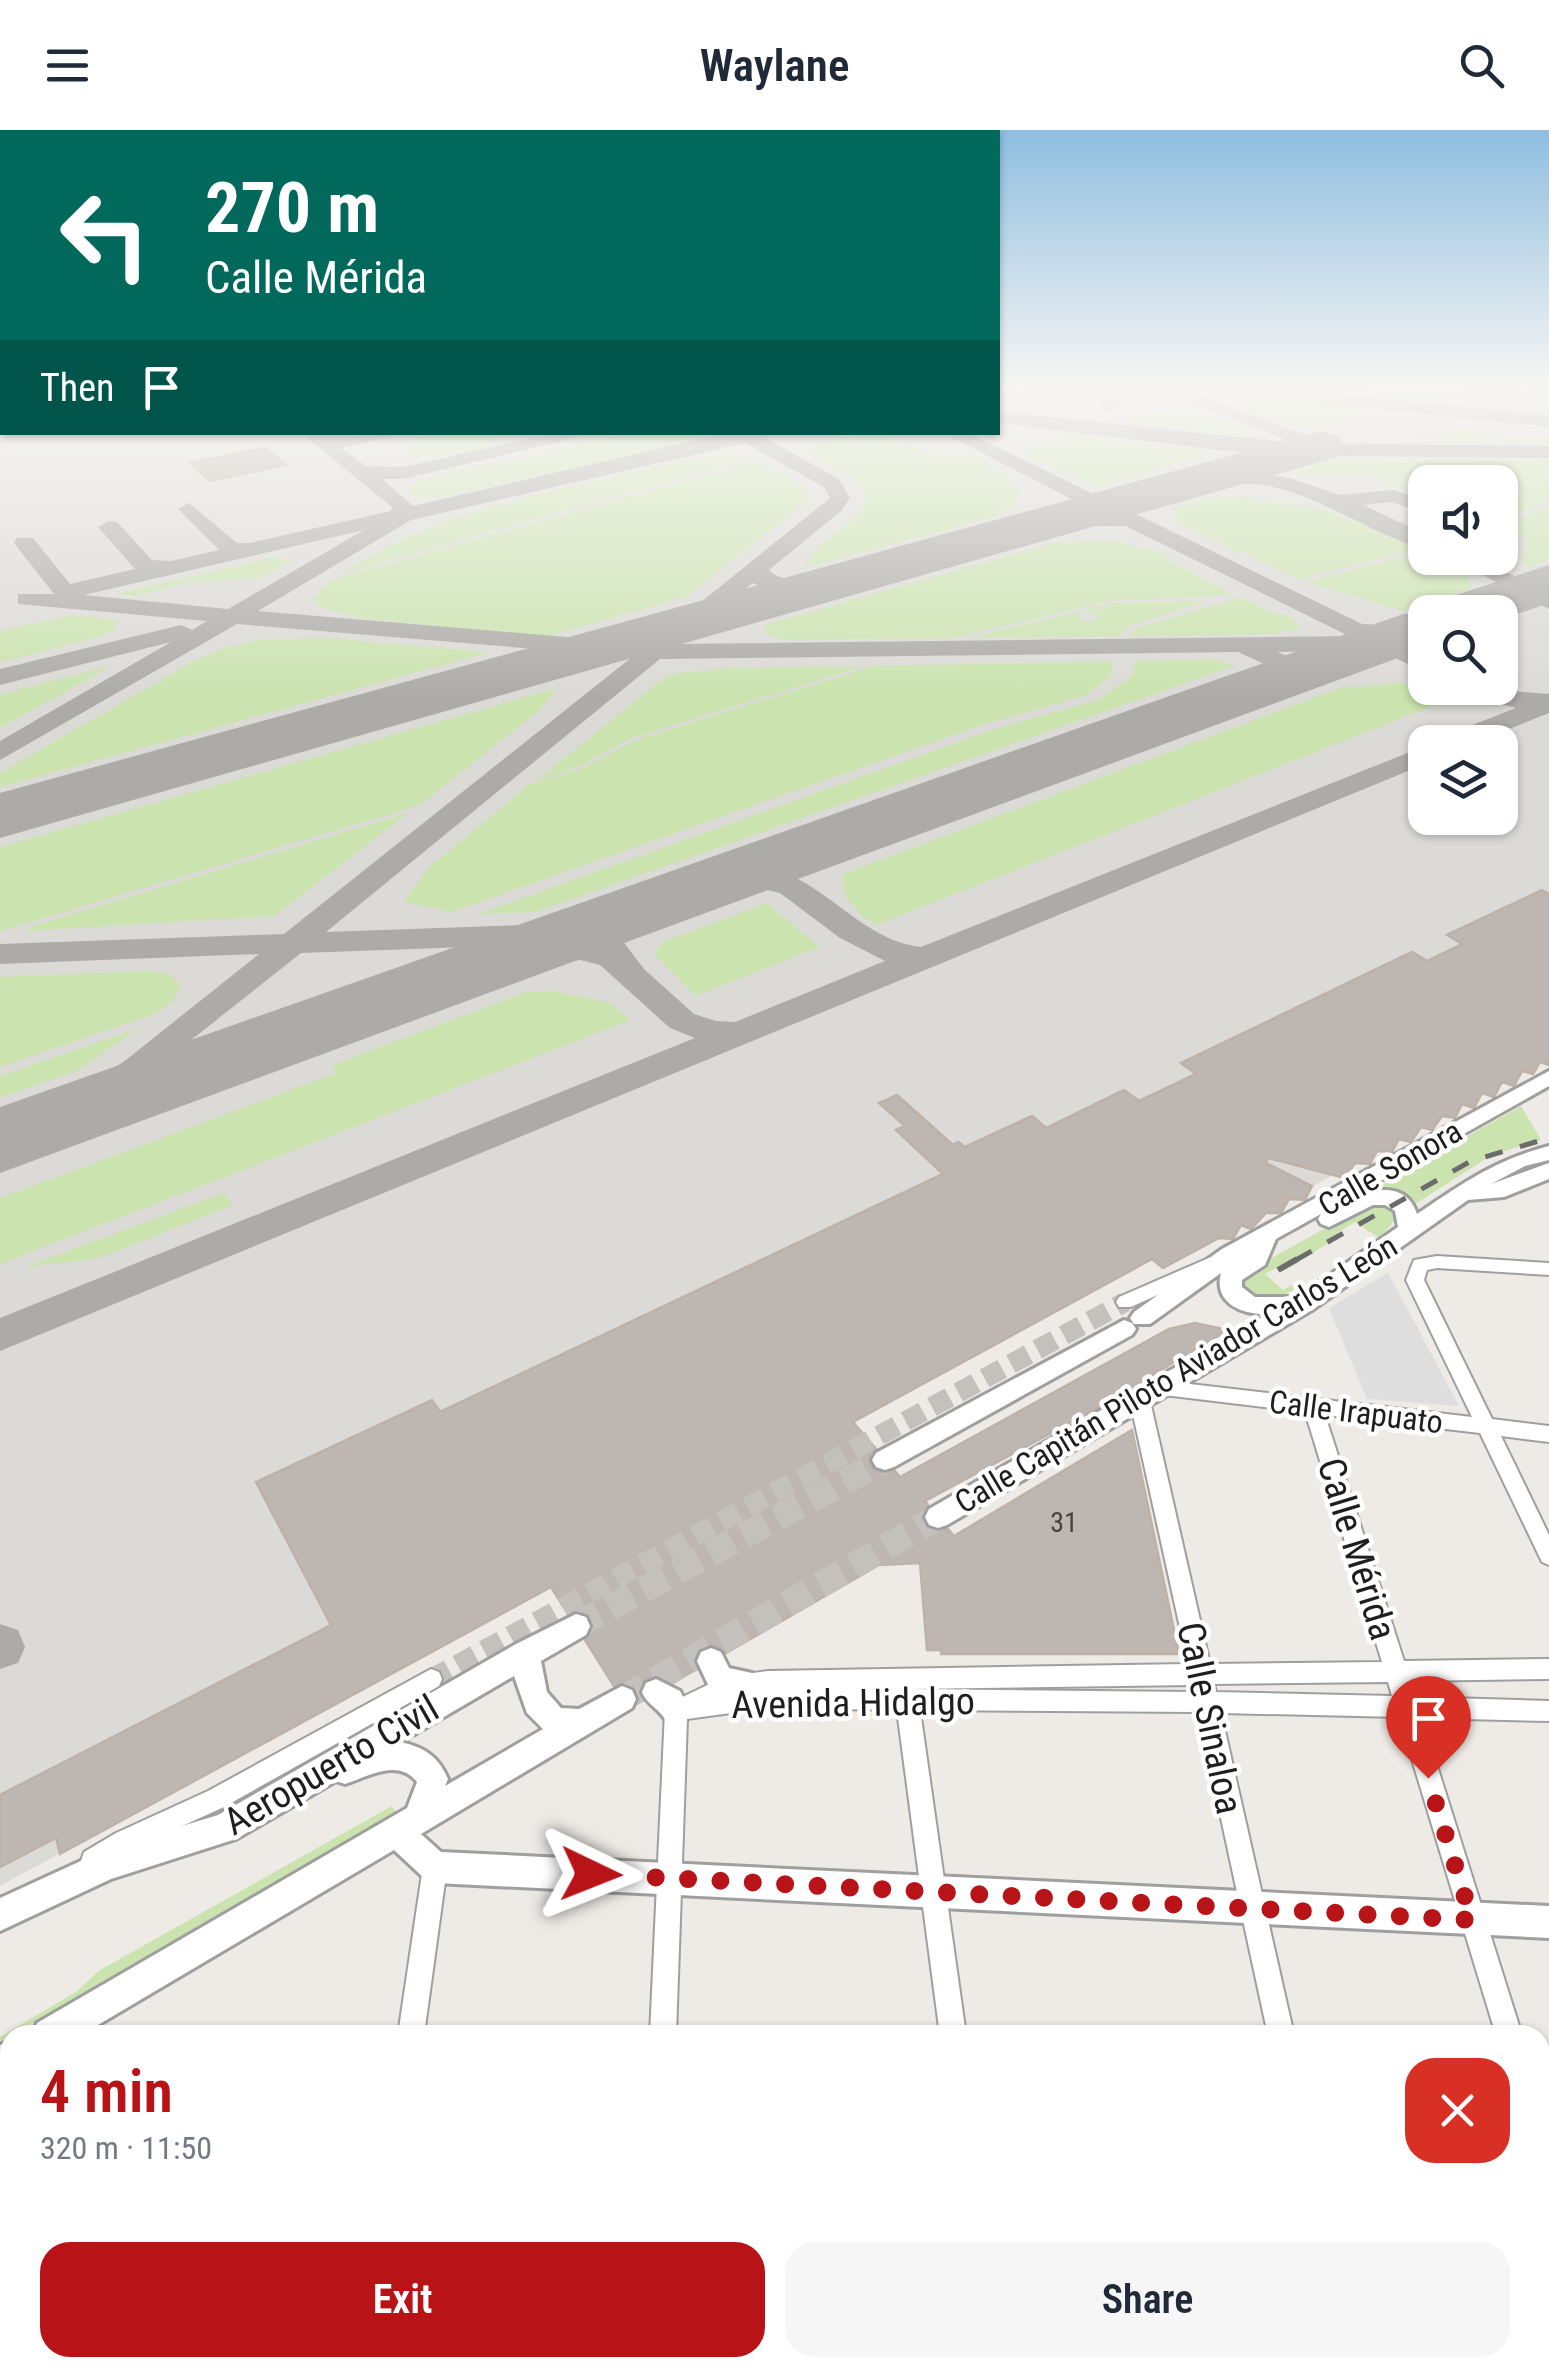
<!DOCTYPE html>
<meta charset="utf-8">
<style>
:root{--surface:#fff;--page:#f6f6f7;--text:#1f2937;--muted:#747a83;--accent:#b81316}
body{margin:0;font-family:"Roboto Condensed",sans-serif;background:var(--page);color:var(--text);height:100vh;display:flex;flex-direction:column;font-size:38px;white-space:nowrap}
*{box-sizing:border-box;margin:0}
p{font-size:32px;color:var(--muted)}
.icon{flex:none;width:55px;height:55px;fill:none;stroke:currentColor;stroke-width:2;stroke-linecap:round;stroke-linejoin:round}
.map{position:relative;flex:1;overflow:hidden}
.panel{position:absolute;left:0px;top:1895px;width:1550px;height:352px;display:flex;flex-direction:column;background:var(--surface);border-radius:30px 30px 0 0;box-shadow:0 2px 8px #0004}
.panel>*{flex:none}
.guide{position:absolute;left:0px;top:0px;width:1000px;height:305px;box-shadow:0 2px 8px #0004;background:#00695c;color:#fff;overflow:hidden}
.fabs{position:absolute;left:1408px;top:335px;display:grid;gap:20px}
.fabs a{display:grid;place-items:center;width:110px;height:110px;border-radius:20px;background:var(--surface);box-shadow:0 2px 8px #0004;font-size:50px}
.pin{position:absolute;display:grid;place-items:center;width:85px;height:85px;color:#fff;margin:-102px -42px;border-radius:50% 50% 50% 0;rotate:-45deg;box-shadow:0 0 10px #0007}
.pin .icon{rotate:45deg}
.me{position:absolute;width:110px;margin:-55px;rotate:92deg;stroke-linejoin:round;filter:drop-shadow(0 0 8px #0008)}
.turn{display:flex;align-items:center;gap:35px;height:210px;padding:0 40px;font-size:45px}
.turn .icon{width:130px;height:130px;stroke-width:2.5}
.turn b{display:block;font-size:70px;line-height:85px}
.then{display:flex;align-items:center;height:95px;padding:0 40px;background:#0003;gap:20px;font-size:38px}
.round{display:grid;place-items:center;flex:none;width:105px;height:105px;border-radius:30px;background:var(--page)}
.summary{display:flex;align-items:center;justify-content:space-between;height:170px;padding:0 40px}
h1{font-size:60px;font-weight:600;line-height:75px;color:var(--accent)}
.primary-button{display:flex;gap:20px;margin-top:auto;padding:20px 40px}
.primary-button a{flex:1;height:115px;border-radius:30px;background:var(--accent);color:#fff;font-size:40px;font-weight:600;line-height:115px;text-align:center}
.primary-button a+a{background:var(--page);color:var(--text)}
header{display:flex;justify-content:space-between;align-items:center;height:130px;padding:0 40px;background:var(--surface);font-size:45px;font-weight:600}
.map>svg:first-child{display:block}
</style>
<header><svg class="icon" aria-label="menu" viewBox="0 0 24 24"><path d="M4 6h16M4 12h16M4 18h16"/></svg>Waylane<svg class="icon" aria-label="search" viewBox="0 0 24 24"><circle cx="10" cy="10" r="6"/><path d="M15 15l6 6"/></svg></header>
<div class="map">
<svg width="1549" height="2247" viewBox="0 0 1549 2247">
<rect width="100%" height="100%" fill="#eeeae5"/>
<path fill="#dcdad6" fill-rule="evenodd" d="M0,254l2,48h996v-48h551v673l-386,211 -11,-9 -1152,627zM1425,352h75v76h-75zM1425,482h75v76h-75zM1425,612h75v76h-75z"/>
<g fill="#cae3af">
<path d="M1395,254h85l-52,18 -66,-8z"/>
<path d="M1285,269l78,8 9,4 -73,20 -66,-27z"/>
<path d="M1192,278l53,21 10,9 -125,-13 6,-11z"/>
<path d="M1458,299l52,11h39v3l-140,-3z"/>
<path d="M633,302l74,2 -8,6 -256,57 -21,1 -13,-8 11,-10z"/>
<path d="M440,303h52l9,7c-21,15 -75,25 -96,8l8,-9z"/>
<path d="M860,304h20l56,22h35l35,19 12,16 -1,10 -19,15 -192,51c6,-29 54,-40 60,-70l-7,-14 -56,-34z"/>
<path d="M1076,306l119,14 13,4 -110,33 -78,-34z"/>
<path d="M730,325l18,4 -407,115c106,-71 234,-86 355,-116z"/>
<path d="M1339,329l210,1v41l-49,20v-39h-75v14l-53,-19 -89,-3z"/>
<path d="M755,331l50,25 5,13 -124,98 -141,40 -178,-18 -45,-11 -10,-8 19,-20z"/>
<path d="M1244,367l83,13 91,39 -119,30 -124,-57 3,-10 -5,-3 34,-11z"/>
<path d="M1549,376v54l-21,7 -7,-7 7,-19 -28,-16z"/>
<path d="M1115,411l55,14 -7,2 70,38 -124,6 -155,37 -169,2 -22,-8 4,-8 287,-81z"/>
<path d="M1425,421v7l34,8 -2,4 11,7 4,11 -69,23 -97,-29z"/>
<path d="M274,427l18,4 -30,16 -69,5 -60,14 -17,-2z"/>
<path d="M1240,467l35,17 13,1 12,12 -23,7 -147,2 5,-7z"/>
<path d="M1207,471l-80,26 -7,9 -151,2 108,-26 6,9h14l1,-6 -18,-4 33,-8z"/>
<path d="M72,485l46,5 -4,9 -11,7 -103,26v-31z"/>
<path d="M327,508l163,14 -490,135v-14l194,-112 33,-14 32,-7z"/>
<path d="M1214,529l20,7 -699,246 -57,2 517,-185 103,-29 34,-24 3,-15z"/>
<path d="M1113,531l-2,15 -27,20 -99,28 -534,188 -47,-10 23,-33 103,-85 51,-15 55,-29 237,-74z"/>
<path d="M111,536l-111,62v-34z"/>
<path d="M864,536l-232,72 -54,29 -42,14 133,-107 63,-6z"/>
<path d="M1402,553l51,15 -577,227c-18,-12 -37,-28 -33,-51l496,-186z"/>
<path d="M557,558l-17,22 -120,95 -420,126v-84z"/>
<path d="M408,683l-134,103 -249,15 8,-5z"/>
<path d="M766,773l54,44 -125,49 -40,-41 6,-12z"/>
<path d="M149,841l20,3 11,10 -6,16 -19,14 -155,53v-90z"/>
<path d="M551,861l57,11 23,18 -631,244v-66l336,-125 -4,-8 195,-73z"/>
<path d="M139,898l-61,42 -78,28v-22z"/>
<path d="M1521,976l20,34 -49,15 -77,49 -35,-18z"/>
<path d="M223,1063l10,12 -133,53 -75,9z"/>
<path d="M1382,1074l15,7v7l-18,20 -24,-16 -21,13 3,3 -56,34 -5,-4 -11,6 18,16 13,-7 3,3c-19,12 -35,21 -54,3l-4,-12 5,-5 89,-49z"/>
<path d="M392,1676l4,7 -396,229v-5l76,-45 24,-22z"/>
</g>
<path fill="#dedede" d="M1388,1143l71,133 -92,-7 -38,-91z"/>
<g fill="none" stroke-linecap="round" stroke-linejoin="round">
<g fill="#adaba8" fill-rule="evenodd">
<path d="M1116,254h18l-19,26h-14l-2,-4z"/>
<path d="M1144,254h25l134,50 3,4 -9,5 252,3v12l-288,-3 -263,-32v-12l296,32z"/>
<path d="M1179,254h61l309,31v12l-361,-38z"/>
<path d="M300,302l49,4 59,-4 -67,16 25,18 37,1 158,-35h38l-196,47h-21l31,27 317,-74h46l-11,6 74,41 11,19 -9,13 -72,59c15,16 41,4 57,18 -18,16 -53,4 -73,-5l-74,61 670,-8 -223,-110h-62l-53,9v-10l53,-11 41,2 -164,-84h25l150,73 29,-16h14v8l-23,13 2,5 224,109 40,2 23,-6v14l-30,6 30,14v18l-47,-22 -101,2 16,6 4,13 -17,17 -9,3 -13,-8 13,-16 -33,-15 -578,7 -334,273 196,-7 69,18 5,-22 22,-12 16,9 -11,13 -1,9 22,29 50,45 22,7 19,1 150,-61 -45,-23 -60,-45 -51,-12 -4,-6 4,-6c78,-20 121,71 192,78l504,-201v18l-1425,587v-33l695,-280 -25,-10 -70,-63 -78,-20 -221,8 -188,149 -72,38 -13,3 -13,-3 -5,-9 5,-9 72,-36 39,-26 133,-106 -259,10v-20l284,-10 348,-277 -395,-33 -237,136v-19l171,-99 -171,43v-16l181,-44 11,5 15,-9 -189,-17v-10h36l-40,-51 3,-5h16l37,46 65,-15 -37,-42 11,-6 8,1 35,38 19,1 48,-11 -41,-41 11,-6 48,40h13l141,-32 1,-4zM745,313l79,44 6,11 -181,146 -391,-33 153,-91zM364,400l-136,79 -144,-14z"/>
<path d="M1233,339l57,9 49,17 54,-5 32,10v13l-34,-11 -28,3 62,29v15c-57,-15 -103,-54 -161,-64 -20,-4 -55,5 -69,-7l10,-6z"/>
<path d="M1449,428h28l72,35v16z"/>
<path d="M583,523l13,8 -4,5 -90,18 -13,-8 13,-8z"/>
<path d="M1471,558l78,6v19l-72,29h-36l3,-6 72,-28 -44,-12z"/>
<path d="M17,672l14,9 -4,6 -27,7v-18z"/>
<path d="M0,1494l18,6 7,17 -7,16 -18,6z"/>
</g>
<g fill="#adaba8" fill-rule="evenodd">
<path d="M1320,301l18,4 7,11 -7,11 -1338,381v-45z"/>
<path d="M1549,435v38l-49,17v-8h-75v36l-1425,525v-66l1403,-493 32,-3 8,-12z"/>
</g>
</g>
<g fill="#beb6b1" stroke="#beb1a8" stroke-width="2.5">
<path d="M265,318l21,17 -76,16 -20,-18z"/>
<path d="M1542,760l7,4v171l-9,-3 -7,12 -11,-3 -8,15 -12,-4 -8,15 -12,-4 -8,15 -12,-4 -7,14 -13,-2 -10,14 -11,-3 -10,15 -12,-3 -7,13 -15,-1 -7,13 -15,-1 -10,15 -77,-20 -2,5 46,23 -7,14 -16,-1 -8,14h-15l-15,16 -10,-4 -8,14 -14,-1 -56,30 -11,-9 -299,163 23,27 -7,9 4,11 11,5 11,-3 5,6 269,-148 26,-6 33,7 -136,81 -167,90 3,4 -6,10 6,14h20l6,7 178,-106 47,224h-238v-4h-14l-7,-87 -41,2 -153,88 -14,-8 -12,4 -6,10 3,10 -25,14 -14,-7 -13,4 -6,10 3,10 -3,2 -6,-15 -10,-4 -9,3 -29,-46 8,-12 -4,-13 -12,-5 -9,4 -17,-27 -491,267 -4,-16 -56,29v-72l331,-170 -75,-143 176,-82 8,12 503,-238 -47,-44 9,-4 -26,-23 18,-8 56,50 5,-3 7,5 67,-31 14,12 78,-38 15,11 57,-27 -15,-11 231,-111 15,9 35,-17 -15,-9z"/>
</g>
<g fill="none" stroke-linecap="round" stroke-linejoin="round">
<path stroke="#c4c1bd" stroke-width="20" stroke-dasharray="20 10" stroke-linecap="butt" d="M431,1549l694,-377"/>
<g stroke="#c4c1bd" stroke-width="26" stroke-dasharray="26 12" stroke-linecap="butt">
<path d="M576,1496l309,-166"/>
<path d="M622,1569l316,-182"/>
</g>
<defs>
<g id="minor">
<path d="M1437,1126l112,7v12l-112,-7 -10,2 -3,10 68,139 57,7v16l-48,-6 48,99v30l-7,-3 -62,-129 -155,-18 79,246 145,-2v20l-139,2 5,16 134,4v20l-127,-3 100,317h-26l-97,-318 -178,-4 73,322h-26l-70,-323 -278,-2 46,325h-26l-43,-325 -129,-2 -81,11 -11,316h-26l15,-324 3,-7 56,-27 44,-6 420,-7 -58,-263 3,-5 7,-3 7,3 3,5 60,263 172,-2 -77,-250 -141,-17 -7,-2 -2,-5 2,-5 7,-2 308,36 -66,-137 8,-20zM1388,1552l4,14 -176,-4 -2,-8zM1192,1555l1,7 -284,-3z"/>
<path d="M1211,1127l9,6 -3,5 -86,39h-12l-3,-5 3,-5z"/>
<path d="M431,1539l8,3 3,7 -3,7 -215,121 -92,42 -39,24 -9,-3 -3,-9 3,-9 32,-19 92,-42z"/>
<path d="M435,1725l9,3 3,9 -23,168h-26l25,-168 3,-9z"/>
<path d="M1540,1987l9,4v52l-9,-4z"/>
<path d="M10,2219v19h14l-2,9h-22v-24z"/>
<path d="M350,2238h30l-2,9h-30z"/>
<path d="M636,2238h30l-1,9h-30z"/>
<path d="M987,2238h30l2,9h-30z"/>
<path d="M1338,2238h30l2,9h-30z"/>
</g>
<g id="tertiary">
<path d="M1538,254h11v4l-10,-2z"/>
<path d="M1549,941v15l-212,119c25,-14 68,-29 80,9 46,-31 78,-54 132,-68v14l-24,6 -34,18 58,-21v16l-45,18 -36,3 -156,110 -365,215 -9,3 -9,-3 -4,-8 4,-8 339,-195c-26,1 -55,-11 -47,-41l-71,51h-16l-4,-6 4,-6 88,-63zM1373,1075h12l10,6 3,16 -100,70h-43l-13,-10v-7l23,-15 11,-26 45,-25 -3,5 3,5 8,3z"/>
<path d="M1124,1190l8,3 4,6 -4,6 -238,132 -9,3 -9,-3 -4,-7 4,-7z"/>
<path d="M576,1484l10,3 4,9 -4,9 -45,26 6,31 14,16 18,1 43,-23 10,4 4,9 -4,9 -211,126 20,18 1108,54v32l-1114,-55 -11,-5 -30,-28 -313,185h-49l5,-12 370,-215 10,-26c-19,-24 -48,-6 -72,2l-9,-3 -100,58 -125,40 -111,52v-33l107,-49 111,-34 298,-171zM514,1546l13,37 16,16 -98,57 3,-7c-10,-23 -23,-31 -47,-37z"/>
<path d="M711,1518l10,4 8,16 23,5 4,9 -4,9 -10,4 -32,-6 -13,-28 4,-9z"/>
<path d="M656,1549l24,12 10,20 -4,10 -10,3 -10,-3c-7,-13 -19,-16 -24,-29l4,-9z"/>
<path d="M10,1911v36l-10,4v-36z"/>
</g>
</defs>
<use href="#minor" stroke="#9f9f9f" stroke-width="4"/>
<use href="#tertiary" stroke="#9f9f9f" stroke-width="6"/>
<use href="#minor" fill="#fff" fill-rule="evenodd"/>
<use href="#tertiary" fill="#fff" fill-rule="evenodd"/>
<path stroke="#6c6c6c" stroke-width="2.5" stroke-dasharray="10 10" stroke-linecap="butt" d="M1530,254l19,3"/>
<path stroke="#6c6c6c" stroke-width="5" stroke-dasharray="18 18" stroke-linecap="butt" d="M1296,1130l175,-99 78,-23"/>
<path stroke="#6c6c6c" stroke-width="6" stroke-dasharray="22 22" stroke-linecap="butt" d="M1278,1140l23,-13"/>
</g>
<linearGradient id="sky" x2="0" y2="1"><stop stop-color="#8fbee1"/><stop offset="0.45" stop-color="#f7f6f3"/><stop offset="1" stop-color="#f7f6f3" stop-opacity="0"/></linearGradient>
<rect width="1549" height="568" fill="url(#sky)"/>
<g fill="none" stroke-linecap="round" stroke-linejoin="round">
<path stroke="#b81316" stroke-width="18" stroke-dasharray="0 32.4" d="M591,1744l881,46 -44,-142"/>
</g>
<g text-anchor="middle" stroke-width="9" stroke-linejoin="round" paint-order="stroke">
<g font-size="28" fill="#464443">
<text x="1064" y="1402">31</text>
</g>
<g font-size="32" fill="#1e1e1e" stroke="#fff">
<text transform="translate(1390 1038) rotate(-30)" y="11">Calle Sonora</text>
<text transform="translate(1176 1244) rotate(-31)" y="11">Calle Capitán Piloto Aviador Carlos León</text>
<text transform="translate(1356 1282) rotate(7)" y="11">Calle Irapuato</text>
</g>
<g font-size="38" fill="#1e1e1e" stroke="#fff">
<text transform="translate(1357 1419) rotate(73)" y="13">Calle Mérida</text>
<text transform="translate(853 1573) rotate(-1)" y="13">Avenida Hidalgo</text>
<text transform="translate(1210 1588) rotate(78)" y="13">Calle Sinaloa</text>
<text transform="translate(331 1635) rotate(-30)" y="13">Aeropuerto Civil</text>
</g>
</g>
</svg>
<div class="fabs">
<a><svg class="icon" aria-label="sound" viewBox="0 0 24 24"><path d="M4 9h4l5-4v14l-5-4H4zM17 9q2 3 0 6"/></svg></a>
<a><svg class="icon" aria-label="search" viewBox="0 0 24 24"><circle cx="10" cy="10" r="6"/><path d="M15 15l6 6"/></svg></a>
<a><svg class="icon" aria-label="layers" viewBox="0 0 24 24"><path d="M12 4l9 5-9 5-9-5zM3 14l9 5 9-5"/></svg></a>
</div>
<div class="pin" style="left:1428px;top:1648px;background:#d93025"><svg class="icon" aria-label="arrive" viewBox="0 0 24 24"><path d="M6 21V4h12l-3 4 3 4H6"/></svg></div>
<svg class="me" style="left:591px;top:1744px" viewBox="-20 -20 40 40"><path d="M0-17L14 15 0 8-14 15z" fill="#b81316" stroke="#fff" stroke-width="4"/></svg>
<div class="guide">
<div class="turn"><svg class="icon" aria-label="left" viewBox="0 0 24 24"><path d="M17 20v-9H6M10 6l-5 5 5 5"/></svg><div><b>270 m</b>Calle Mérida</div></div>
<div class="then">Then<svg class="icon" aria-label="arrive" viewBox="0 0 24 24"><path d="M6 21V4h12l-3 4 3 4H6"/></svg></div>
</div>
<section class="panel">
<div class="summary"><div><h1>4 min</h1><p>320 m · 11:50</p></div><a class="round" style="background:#d93025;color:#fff"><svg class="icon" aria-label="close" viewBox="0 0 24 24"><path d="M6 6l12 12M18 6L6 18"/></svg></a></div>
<div class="primary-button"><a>Exit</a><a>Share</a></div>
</section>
</div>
